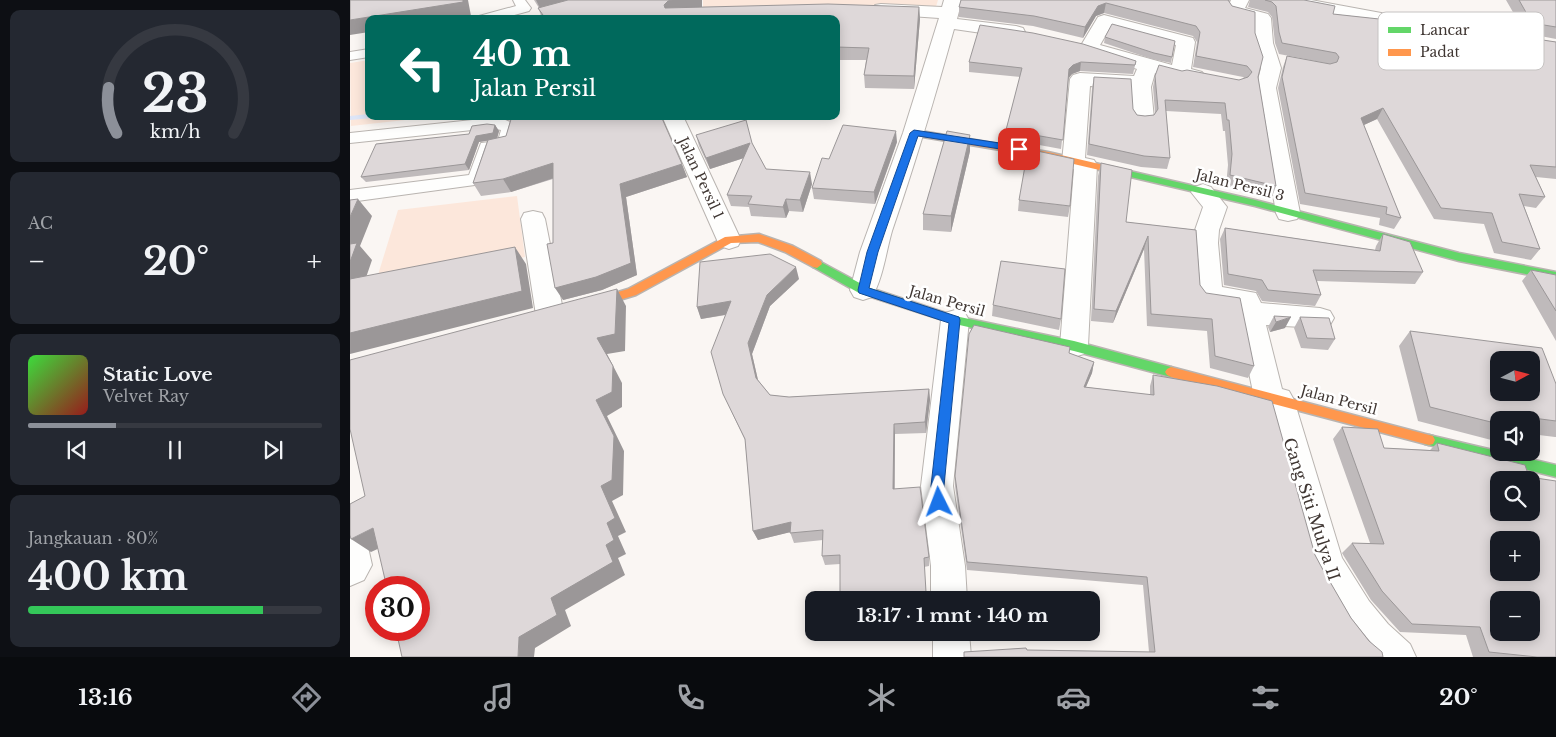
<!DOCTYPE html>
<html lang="id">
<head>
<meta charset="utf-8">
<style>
  :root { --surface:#171b24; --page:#242831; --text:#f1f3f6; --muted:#9ea1a6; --line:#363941; --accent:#8c9099 }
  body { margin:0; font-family:"Libre Baskerville",serif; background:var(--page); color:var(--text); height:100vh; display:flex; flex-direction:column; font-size:19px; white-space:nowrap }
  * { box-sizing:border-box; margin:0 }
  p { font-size:16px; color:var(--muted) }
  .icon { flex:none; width:28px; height:28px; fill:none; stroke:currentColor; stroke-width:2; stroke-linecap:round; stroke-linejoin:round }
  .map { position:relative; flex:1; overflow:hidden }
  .panel { display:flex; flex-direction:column; gap:10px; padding:10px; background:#0d0f14; width:350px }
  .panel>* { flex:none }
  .hud { position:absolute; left:15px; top:15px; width:475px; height:105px; border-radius:10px; box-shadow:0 2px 12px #0003; background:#00695c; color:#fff; overflow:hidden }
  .needle { width:32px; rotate:83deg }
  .tools { position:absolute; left:1140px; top:351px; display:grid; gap:10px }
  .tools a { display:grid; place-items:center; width:50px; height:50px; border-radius:10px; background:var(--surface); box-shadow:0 2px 12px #0003; font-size:25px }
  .speed { position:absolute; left:15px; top:576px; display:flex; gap:10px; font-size:25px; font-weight:700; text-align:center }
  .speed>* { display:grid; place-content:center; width:65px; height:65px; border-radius:50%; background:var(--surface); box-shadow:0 2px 12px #0003; line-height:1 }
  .speed .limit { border:8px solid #d22; background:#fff; color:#111 }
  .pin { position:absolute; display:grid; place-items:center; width:42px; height:42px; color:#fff; margin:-21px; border-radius:10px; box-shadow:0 2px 8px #0006 }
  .me { position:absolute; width:55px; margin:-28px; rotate:357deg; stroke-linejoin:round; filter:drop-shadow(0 0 4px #0008) }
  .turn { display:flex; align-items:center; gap:18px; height:105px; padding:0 25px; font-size:22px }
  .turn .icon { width:65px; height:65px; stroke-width:2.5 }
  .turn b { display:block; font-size:35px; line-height:42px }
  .big { font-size:38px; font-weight:800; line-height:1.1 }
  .panel .tile { flex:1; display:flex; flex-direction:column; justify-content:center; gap:8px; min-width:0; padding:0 18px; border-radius:10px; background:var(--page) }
  .panel .dial { align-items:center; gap:0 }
  .dial svg { height:130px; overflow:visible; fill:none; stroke:var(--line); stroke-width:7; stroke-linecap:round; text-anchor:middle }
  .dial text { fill:var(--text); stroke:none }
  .song { display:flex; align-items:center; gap:15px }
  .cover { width:60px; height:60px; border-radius:8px; background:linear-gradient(135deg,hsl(120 70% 55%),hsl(0 70% 35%)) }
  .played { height:5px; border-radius:2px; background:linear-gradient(90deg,var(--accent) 30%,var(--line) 30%) }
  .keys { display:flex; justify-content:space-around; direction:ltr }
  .heat { display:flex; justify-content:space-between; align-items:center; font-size:28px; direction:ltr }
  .charge { height:8px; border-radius:4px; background:linear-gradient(90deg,#34c759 80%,var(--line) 0) }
  .trip { position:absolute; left:455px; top:591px; width:295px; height:50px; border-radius:10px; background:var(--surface); box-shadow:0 2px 12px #0003; font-weight:800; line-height:50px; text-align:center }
  .dock { display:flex; height:80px; justify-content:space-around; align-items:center; background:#090b0e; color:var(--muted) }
  .dock .icon { width:35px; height:35px }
  .dock .active { color:var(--accent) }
  .dock b { font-size:22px; color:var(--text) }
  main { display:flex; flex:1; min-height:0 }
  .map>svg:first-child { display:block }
  .green { fill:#fce7db }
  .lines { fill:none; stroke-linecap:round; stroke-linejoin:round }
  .stream { fill:#dde5f7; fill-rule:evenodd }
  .lane-casing { stroke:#b9b4b0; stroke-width:2 }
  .street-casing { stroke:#b9b4b0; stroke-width:2 }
  .fast-casing { stroke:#b9b4b0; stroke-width:3 }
  .slow-casing { stroke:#b9b4b0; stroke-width:3 }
  .lane { fill:#fefefd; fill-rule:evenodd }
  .street { fill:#fefefd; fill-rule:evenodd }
  .fast { fill:#63d668; fill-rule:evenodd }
  .slow { fill:#ff974d; fill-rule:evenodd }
  .wall { fill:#bfbabb }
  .shaded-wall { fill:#9b9798 }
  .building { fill:#ded8d9; stroke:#9b9798; fill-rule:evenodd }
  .route { fill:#1a73e8; stroke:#114b97 }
  .labels { text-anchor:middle; stroke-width:5; stroke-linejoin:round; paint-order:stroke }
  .street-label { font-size:14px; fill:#403733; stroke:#fff }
  .near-street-label { font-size:16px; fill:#403733; stroke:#fff }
  .key { fill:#fff; stroke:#c6c3c2; stroke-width:1 }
  .key-label { font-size:14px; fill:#403733 }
</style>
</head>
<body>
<main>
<section class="panel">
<div class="tile dial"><svg viewBox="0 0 100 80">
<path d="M14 69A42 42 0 1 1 86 69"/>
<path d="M14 69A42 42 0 0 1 9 41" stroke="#8c9099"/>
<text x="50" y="56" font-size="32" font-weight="700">23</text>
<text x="50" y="72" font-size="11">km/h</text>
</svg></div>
<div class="tile"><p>AC</p>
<div class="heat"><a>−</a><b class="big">20°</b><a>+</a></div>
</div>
<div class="tile">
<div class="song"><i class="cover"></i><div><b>Static Love</b><p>Velvet Ray</p></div></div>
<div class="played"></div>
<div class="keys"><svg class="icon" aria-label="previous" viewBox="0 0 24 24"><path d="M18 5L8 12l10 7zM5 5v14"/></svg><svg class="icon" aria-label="pause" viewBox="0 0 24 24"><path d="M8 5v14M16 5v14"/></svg><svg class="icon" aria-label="next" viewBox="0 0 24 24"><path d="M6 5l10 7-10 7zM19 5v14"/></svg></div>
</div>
<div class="tile"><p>Jangkauan · 80%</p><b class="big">400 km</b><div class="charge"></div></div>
</section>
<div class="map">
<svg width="1206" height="657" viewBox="0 0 1206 657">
  <rect width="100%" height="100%" fill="#faf6f3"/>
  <path class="green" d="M353 0H588L585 10 353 11Z
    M19 60V116H91L1 126 0 63Z
    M167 196 175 257 23 291 48 210Z"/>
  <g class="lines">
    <path class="stream" d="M19 114V116H24L23 118 0 120V116Z"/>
    <g class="lane-casing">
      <path id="lane" d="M163 0H175L181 8 179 11 150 19H128L129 16 166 6Z
        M19 49V57L0 60V52Z
        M141 118C150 118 161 120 167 128L161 149 144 151 132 184 0 202V190L119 175 131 143 148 141 151 130 141 128 0 143V133Z
        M0 509 9 512 12 520 22 565 14 580 0 586Z"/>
    </g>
    <g class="street-casing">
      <path id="street" d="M594 0H612L607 19 666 26 673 28 675 32 673 36 666 38 604 29C585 97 565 164 542 231 536 252 533 278 522 297L513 300 504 297 500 290 510 252 553 133 589 18 531 14 525 13 522 9 525 5 531 4 592 7Z
        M881 0H899L895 8 918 14 921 18 923 43 931 68 926 88 950 213 947 219 938 221 929 219 926 213 906 88 911 68 903 43V21L879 15 876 11Z
        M924 0H961L1069 20 1076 22 1078 26 1076 30 1069 32 933 5 927 4Z
        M754 15 843 38 845 42 841 69 852 72 855 76 852 80 845 82 830 80 805 73 801 87 804 119 801 124 793 125 785 124 782 119 781 88 740 86 735 158 744 160 747 165 738 346 734 354 724 357 714 354 710 346 724 169 715 167 712 162 720 79 723 75 730 73 784 76 787 69 744 55 742 52 733 51 730 47 748 17ZM760 28 826 45 822 65 750 45Z
        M312 116H333L391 240 388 246 379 249 370 246 367 240Z
        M853 184 861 187 877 207 869 230 868 243 872 287 906 293 911 303 970 308 980 311 984 318 980 325 970 328 916 325 932 389 939 391 944 400 992 558 1019 601 1038 624 1060 644 1066 657H1020C993 630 974 598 959 563L917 408 909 406 904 397 886 309 851 303 847 296 844 243 845 230 853 207 841 192 845 187Z
        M183 211 192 213 195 219 214 315 210 322 200 325 190 322 186 315 171 219 174 213Z
        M605 310 615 313 619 320 603 486 615 566 617 600H581V566L571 486 591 320 595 313Z
        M583 632H619L621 657H583Z"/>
    </g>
    <g class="fast-casing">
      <path id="fast" d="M775 170 905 200 1109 253 1206 272V280L1109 261 905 206 772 175V171Z
        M467 260 517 287 605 316 724 341 821 367 825 369 827 372 825 375 821 377 724 351 605 324 509 293 463 267 462 264Z
        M1079 435 1206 465V477L1079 445 1075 444 1073 440 1075 436Z"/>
    </g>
    <g class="slow-casing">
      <path id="slow" d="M564 130 698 152 775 170 780 173 775 176 698 158 561 135 560 133Z
        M409 234 443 246 471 261 472 264 467 268 463 267 435 252 408 242 381 243 286 295 236 310 231 306 232 303 278 289 375 237Z
        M821 367 1079 435 1083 436 1085 440 1083 444 1079 445 821 377 817 375 815 372 817 369Z"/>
    </g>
    <use href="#lane" class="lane"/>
    <use href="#street" class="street"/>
    <use href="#fast" class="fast"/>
    <use href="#slow" class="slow"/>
  </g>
  <path class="wall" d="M184 0H352V7H569L570 19 564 89 515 88 514 75 516 60H486V19L191 15 188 8H189Z
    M611 0H880L879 2 882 6 905 33 908 77 926 186 922 197 876 186 878 165 875 131H873L871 114 816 111 820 158 817 169 791 167 737 155 742 88 744 77 783 109 787 115 795 116 804 115 805 113 803 87 805 76 832 71 889 80 894 78 893 77 843 67 847 42 843 36 754 13 746 16 733 38 683 26 609 17V7Z
    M900 0H954L983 14 1065 23 1066 21 1206 42V179L1186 177 1195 197 1186 208 1174 206 1190 249 1181 260 1144 253 1134 224 1084 219 1027 119 1014 125 1051 218 1044 229 1029 225 1030 218 950 204 928 88 933 67 937 56 981 64 929 54 925 43 922 17 918 12 898 7Z
    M1156 0H1206V39L1175 33Z
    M755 37 825 41 821 63 802 59 754 43Z
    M786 61 783 74 730 71 722 74 719 78 711 149 656 139V130L670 77 619 72V62Z
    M145 116H311L337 177 276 197 287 275 252 290 213 300 203 243V179L161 192 131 196 123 183 137 141 129 142 119 170 16 182 11 177 119 134 145 125 149 131 147 138 156 136 160 121 156 118Z
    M346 135 402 143 416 169 462 184 453 212 439 211 436 218 401 216 399 207 381 206 377 195 394 158 360 169 349 146Z
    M620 135V151L601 232 573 230V214Z
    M547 142 525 204 464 199 462 188 479 159Z
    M751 163 776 222 846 230 850 285 904 366 898 378 860 368 857 331 797 326 794 249 763 323 741 321 748 176Z
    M669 200 720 206 718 217 668 211Z
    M875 228 1025 250 1026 246 1033 234 1073 272 1065 284 967 281 971 295 965 306 912 301 906 291 874 285 870 239Z
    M1181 270 1206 275V341L1172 281Z
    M449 279 420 306 402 354 408 380 420 395 439 397 579 389 580 400 576 433 545 434V489L579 557V566L574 567 576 600H490V564L475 565 472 556 473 540 444 543 440 532 408 540 403 531 395 440 373 394 376 315 351 319 347 307Z
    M643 305 711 319 709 330 642 316Z
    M924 316 935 328 920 332 918 327Z
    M950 317 985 339 978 350 951 348 944 328Z
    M1060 331 1206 384V437H1205L1181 434V420H1149V442L1068 421 1049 346Z
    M719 353 744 362 742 373 736 387 800 395V386L803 375 965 555 972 568 1001 618 1033 657H614V652L677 650 799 652 793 585 617 570 605 486V476Z
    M992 427 1034 448 1080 450 1087 443 1206 657H1123L1116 635 1050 632 1021 600 992 553 1002 543H1020L983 439Z"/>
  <path class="shaded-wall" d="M113 0H118L121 16 104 19H19V32L0 35V20Z
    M186 0H224L191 10Z
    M322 0H352V7L318 18 314 5 318 1Z
    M756 3 754 13 746 16 733 38 735 27 748 6Z
    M569 7 570 19 564 89V76Z
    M731 62 730 71 722 74 718 79 719 69 723 65Z
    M1033 108 1027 119 1005 129 1011 118Z
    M145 125 149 131 147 139 129 142 119 170 115 164 126 136Z
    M546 131 547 142 525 204 524 192Z
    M620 135V151L601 232V216Z
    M400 143 403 155 360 169 356 158Z
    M203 163 210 176 161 192 153 179Z
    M332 164 337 177 276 197 287 275 252 290 213 300 205 288 270 184Z
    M460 172 462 184 453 212 450 200Z
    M8 199 22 216 10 246 22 260 9 298 0 288V217Z
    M436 199 439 211 436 218 433 207Z
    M798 236 794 249 763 323 766 311Z
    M165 247 176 264 183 308 0 354V333Z
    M446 267 449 279 420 306 402 354 410 389 406 378 398 343 417 295Z
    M267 289 276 306 275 351 257 354 272 383V407L257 416 274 451 273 495 262 501 276 532 268 536 276 554 268 558 275 575 215 610 221 626 185 648 184 657H168L169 637 201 598 256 545 257 523 251 486 246 400 247 338Z
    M381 301 385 313 351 319 347 307Z
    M941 317 935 328 920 332 926 322Z
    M744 362 742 373 731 398 734 387Z
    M579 389 580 400 576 433 575 422Z
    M544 424 545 434 544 499 543 489Z
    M441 522 445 531 408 540 403 531Z
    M23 528 43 542 21 552 1 539Z"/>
  <path class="building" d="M0 0H113V2L0 20Z
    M218 0H322L318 1 314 5 315 8 478 4 569 7 564 76 514 75 519 48 486 47V19H165L193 15 188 8Z
    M611 0H878L882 6 905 12V33L913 57 908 77 926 186 880 175 882 154 879 120H877L875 103 815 100 820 158 794 156 739 144 744 77 781 79 783 109 787 115 795 116 804 115 808 109 805 76 809 65 832 71 837 70 889 80 898 77 902 72 897 66 846 56 850 32 846 26 756 3 748 6 735 27 684 16 609 7Z
    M915 0H954L985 6 983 14 1066 23V21L1206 42V167L1180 165 1195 197 1169 194 1190 249 1152 242 1142 213 1091 208 1033 108 1011 118 1051 218 1036 214 1037 207 955 193 932 77 937 56 980 64 987 62 989 57 986 53 932 43 929 32 926 6 922 2Z
    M1169 0H1206V27L1182 23Z
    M762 24 825 41 822 57 804 53 755 37Z
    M630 25 683 33 733 44 786 61 785 65 731 62 723 65 719 69 713 140 656 130 672 68 619 62Z
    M162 116H311L332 164 270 184 281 263 246 277 205 288 197 244 203 243V163L153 179 123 183 138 140 156 136Z
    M396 120 402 143 416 169 460 172 450 200 436 199 433 207 398 204 402 196 377 195 400 143 356 158 346 135Z
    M137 124 145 125 143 133 126 136 115 164 11 177 26 144 119 134 122 126Z
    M493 125 546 131 524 192 462 188 472 158 479 159Z
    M597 131 620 135 601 216 573 214Z
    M678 149 724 159 720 206 669 200Z
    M751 163 782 170 776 222 846 230 850 285 856 293 890 298 904 366 865 356 862 319 801 314 798 236 766 311 744 309Z
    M8 199 0 217V200Z
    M875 228 1030 251 1033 234 1060 242 1073 272 963 270 971 295 918 290 912 280 878 274Z
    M7 243 0 262V244Z
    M165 247 172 291 0 333V279Z
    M420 254 446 267 417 295 398 343 406 378 420 395 439 397 579 389 575 422 544 424 543 489 570 487 579 557 574 558 576 592 490 599V555L472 556 473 530 440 533 441 522 403 531 395 439 373 394 361 352 381 301 347 307 350 262Z
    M651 261 715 269 711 319 643 305Z
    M1181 270 1206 275V311Z
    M267 289 265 334 247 338 263 366 262 392 246 400 264 436 262 480 251 486 265 518 257 523 264 540 256 545 263 562 201 598 207 615 169 637 168 657H52L46 630H69V588H37L23 528 1 539 0 535V504L15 496 0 429V360Z
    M924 316 941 317 926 322Z
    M950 317 979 318 985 339 957 338Z
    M624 325 720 347 719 353 744 362 734 387 804 395 803 375 867 386 922 401 965 555 972 568 1001 618 1019 641 1032 652 1033 657H614V652L676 648 677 650 805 652 797 577 617 562 605 476 619 334Z
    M1060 331 1192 348 1206 384V421L1160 415 1162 420H1149V424L1080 407ZM1149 360H1181V392H1149Z
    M992 427 1028 429 1034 448 1089 451 1087 443 1175 465 1179 477 1206 481V657H1187L1139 652 1130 627 1062 624 1032 591 1002 543 1034 544ZM1149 480H1181V512H1149ZM1149 540H1181V572H1149ZM1149 600H1181V632H1149Z"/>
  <path class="route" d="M564 130 669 146 673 149 669 152 568 136 528 252 519 288 609 317 610 320 594 486 596 502 594 506 589 508 585 506 581 486 599 323 509 293 508 290 517 252 560 133Z"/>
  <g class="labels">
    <g class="street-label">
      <text transform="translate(351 178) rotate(65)" y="5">Jalan Persil 1</text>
      <text transform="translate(890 185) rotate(14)" y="5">Jalan Persil 3</text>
      <text transform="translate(597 301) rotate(16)" y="5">Jalan Persil</text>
      <text transform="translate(989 400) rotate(15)" y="5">Jalan Persil</text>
    </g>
    <g class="near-street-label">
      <text transform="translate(962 509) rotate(72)" y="6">Gang Siti Mulya II</text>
    </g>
  </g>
  <rect x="1028" y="12" width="166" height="58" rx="8" class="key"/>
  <rect x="1038" y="27" width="23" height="6" fill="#63d668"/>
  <rect x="1038" y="49" width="23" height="7" fill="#ff974d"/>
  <g class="key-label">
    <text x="1070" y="35">Lancar</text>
    <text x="1070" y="57">Padat</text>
  </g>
</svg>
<div class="tools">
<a><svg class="needle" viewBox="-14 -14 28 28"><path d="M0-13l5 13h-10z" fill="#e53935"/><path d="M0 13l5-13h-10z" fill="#9ea1a6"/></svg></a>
<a><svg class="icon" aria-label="sound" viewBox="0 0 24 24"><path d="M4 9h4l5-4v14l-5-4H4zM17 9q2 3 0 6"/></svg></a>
<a><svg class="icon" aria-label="search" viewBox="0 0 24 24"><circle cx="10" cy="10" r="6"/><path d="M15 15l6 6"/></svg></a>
<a>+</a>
<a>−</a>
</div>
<div class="speed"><div class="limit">30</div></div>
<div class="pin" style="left:669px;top:149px;background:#d93025"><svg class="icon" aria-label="arrive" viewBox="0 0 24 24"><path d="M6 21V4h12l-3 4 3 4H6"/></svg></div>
<svg class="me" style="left:589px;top:502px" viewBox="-20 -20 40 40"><path d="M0-17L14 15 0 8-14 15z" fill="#1a73e8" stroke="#fff" stroke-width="4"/></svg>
<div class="trip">13:17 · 1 mnt · 140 m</div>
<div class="hud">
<div class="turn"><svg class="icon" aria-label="left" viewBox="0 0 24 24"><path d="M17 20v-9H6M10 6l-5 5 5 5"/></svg><div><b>40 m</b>Jalan Persil</div></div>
</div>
</div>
</main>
<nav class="dock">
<b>13:16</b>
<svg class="icon active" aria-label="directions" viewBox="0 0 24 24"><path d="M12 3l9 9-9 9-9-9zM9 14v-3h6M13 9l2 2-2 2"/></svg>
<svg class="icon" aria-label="music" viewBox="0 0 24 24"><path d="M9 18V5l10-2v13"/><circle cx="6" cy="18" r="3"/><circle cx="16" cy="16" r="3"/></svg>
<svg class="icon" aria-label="phone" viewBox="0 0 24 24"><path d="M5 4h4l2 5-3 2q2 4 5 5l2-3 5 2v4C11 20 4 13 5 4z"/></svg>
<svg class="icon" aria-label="climate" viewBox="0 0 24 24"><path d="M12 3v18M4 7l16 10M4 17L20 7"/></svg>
<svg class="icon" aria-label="car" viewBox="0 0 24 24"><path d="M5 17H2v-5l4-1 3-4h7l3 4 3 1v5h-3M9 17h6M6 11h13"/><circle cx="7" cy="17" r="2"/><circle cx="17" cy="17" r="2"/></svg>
<svg class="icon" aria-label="filters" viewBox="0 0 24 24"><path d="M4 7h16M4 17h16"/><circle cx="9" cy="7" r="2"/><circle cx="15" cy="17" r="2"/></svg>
<b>20°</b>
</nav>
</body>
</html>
